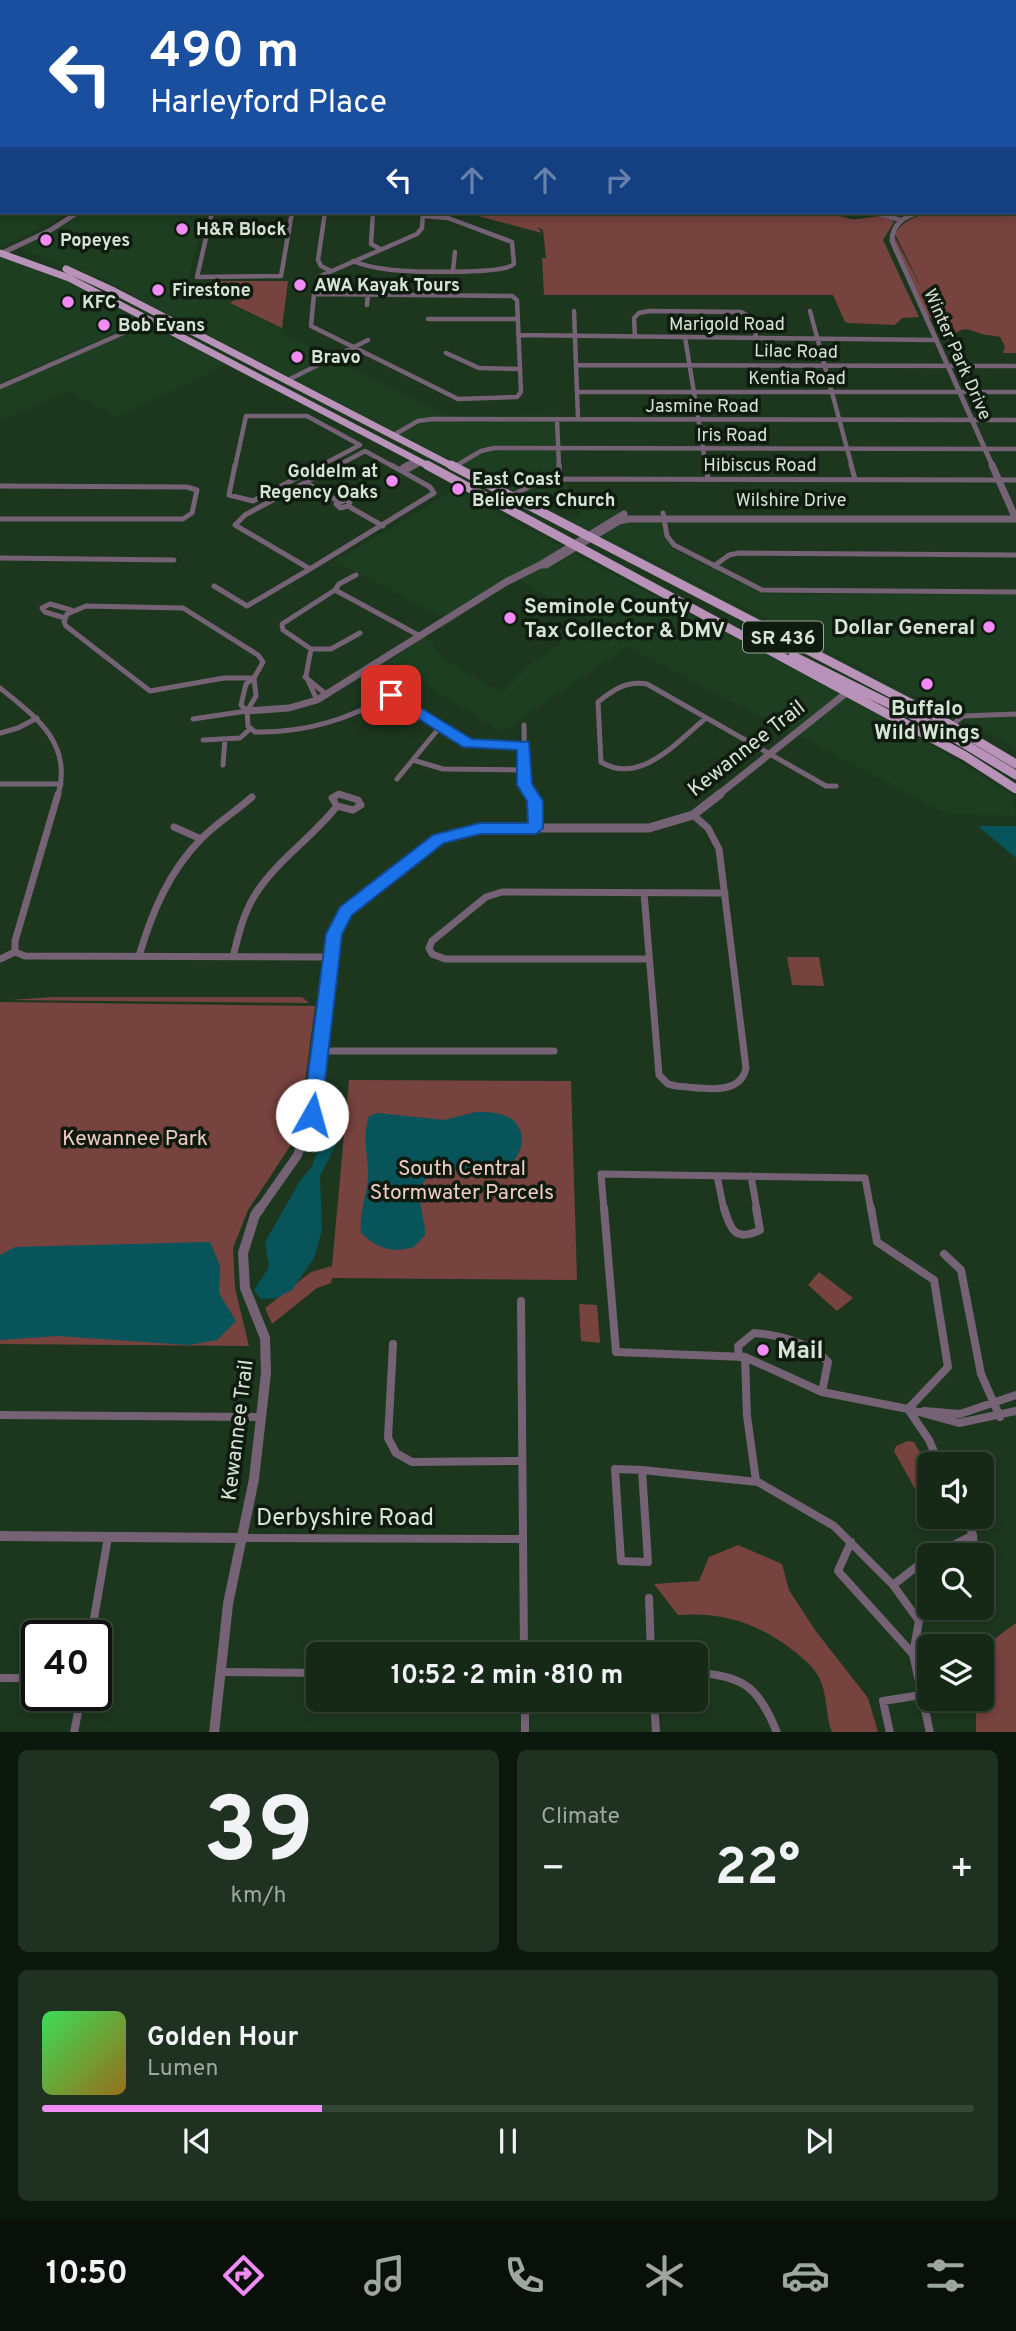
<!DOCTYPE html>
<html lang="en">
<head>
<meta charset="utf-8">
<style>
  :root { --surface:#162917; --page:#1f3120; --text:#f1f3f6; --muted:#9ea6a1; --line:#354536; --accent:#f18bf5 }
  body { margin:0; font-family:Overpass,sans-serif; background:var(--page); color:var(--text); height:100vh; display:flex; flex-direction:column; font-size:26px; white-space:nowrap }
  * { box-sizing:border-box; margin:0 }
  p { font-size:23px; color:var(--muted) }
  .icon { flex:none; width:38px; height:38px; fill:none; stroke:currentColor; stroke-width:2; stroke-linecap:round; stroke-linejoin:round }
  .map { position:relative; height:1732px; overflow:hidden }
  .side { display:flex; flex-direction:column; gap:18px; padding:18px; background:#0c170d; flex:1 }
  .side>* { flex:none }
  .hud { position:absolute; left:0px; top:0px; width:1017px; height:214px; box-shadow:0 4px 10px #0003,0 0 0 2px var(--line); background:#1a4fa0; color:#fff; overflow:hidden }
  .controls { position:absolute; left:917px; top:1452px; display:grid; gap:14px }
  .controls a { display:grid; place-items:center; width:77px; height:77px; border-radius:10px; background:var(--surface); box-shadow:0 4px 10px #0003,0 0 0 2px var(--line); font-size:35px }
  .speed { position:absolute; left:21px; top:1620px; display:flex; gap:14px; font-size:35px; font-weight:700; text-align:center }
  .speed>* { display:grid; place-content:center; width:91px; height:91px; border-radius:50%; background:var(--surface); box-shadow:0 4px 10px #0003,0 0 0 2px var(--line); line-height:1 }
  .speed .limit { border:4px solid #111; border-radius:10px; background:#fff; color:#111 }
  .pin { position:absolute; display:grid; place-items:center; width:60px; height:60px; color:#fff; margin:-30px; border-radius:14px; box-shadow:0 4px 10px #0006 }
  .me { position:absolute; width:77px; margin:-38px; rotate:7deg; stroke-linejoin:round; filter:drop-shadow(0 0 5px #0008) }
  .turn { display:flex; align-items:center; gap:24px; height:147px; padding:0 35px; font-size:32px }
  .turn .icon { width:91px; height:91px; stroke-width:2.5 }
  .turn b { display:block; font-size:49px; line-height:60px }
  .lanes { display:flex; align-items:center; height:66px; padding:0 35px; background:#0003; justify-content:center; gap:35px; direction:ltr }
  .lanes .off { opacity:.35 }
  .big { font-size:52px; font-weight:700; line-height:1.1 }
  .side .tile { flex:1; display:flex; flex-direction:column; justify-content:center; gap:10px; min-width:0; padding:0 24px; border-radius:10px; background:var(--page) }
  .side .dial { align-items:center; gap:0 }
  .dial b { font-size:91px; line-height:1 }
  .song { display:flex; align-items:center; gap:21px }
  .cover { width:84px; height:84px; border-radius:10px; background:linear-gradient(135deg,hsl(130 70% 55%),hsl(40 70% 35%)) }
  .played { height:7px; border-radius:4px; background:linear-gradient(90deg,var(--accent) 30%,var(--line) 30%) }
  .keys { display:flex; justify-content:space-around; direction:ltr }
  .heat { display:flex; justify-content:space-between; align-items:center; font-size:38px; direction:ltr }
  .side .tiles { flex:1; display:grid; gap:18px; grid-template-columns:1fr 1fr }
  .tile:last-child { grid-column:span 2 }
  .trip { position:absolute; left:306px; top:1642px; width:402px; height:70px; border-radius:10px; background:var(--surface); box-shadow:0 4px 10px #0003,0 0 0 2px var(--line); font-weight:700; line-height:70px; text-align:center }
  .tabs { display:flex; height:112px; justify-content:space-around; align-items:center; background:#091009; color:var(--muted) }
  .tabs .icon { width:49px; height:49px }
  .tabs .current { color:var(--accent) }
  .tabs b { font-size:32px; color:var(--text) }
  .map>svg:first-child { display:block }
  .built { fill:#1d3e20 }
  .green { fill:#77433f }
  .water { fill:#07545b }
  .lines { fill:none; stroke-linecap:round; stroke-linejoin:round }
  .minor-far4 { stroke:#756275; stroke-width:3.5 }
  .minor-far3 { stroke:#756275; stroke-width:4.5 }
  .minor-far2 { stroke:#756275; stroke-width:5 }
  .minor-far1 { stroke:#756275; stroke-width:7 }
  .minor { stroke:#756275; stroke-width:8 }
  .tertiary-far4 { stroke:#756275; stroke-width:4.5 }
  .tertiary-far3 { stroke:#756275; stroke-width:5 }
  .tertiary-far2 { stroke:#756275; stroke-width:7 }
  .tertiary-far1 { stroke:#756275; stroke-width:9 }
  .tertiary { stroke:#756275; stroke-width:10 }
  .primary-far2 { stroke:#b892b9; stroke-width:5 }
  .primary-far1 { stroke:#b892b9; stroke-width:7 }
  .primary { stroke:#b892b9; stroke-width:9 }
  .route { fill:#1a73e8; stroke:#114b97; stroke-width:2 }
  .poi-dot { fill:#f18bf5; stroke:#101b10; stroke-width:2.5 }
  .labels { text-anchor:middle; stroke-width:7; stroke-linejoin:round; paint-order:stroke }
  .far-poi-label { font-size:18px; font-weight:bold; fill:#d5e4d5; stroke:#101b10; text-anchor:start }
  .far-street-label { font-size:18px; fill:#d5e4d5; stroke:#101b10 }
  .shield { fill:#101b10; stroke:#9aa89a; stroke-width:2 }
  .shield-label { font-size:19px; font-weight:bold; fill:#d5e4d5 }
  .poi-label { font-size:21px; font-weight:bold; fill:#d5e4d5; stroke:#101b10; text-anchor:start }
  .street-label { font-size:21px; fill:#d5e4d5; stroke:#101b10 }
  .park-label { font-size:21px; fill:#f3cbc6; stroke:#101b10 }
  .near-poi-label { font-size:24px; font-weight:bold; fill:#d5e4d5; stroke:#101b10; text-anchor:start }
  .near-street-label { font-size:24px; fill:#d5e4d5; stroke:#101b10 }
</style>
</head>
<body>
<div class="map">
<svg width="1016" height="1733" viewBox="0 0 1016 1733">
  <rect width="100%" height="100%" fill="#1d371f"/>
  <path class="built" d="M0 128 2 212H70L4 246 0 244Z
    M88 212H206L186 286 147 303 103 279 22 250 21 248Z
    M0 257 49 273 82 288 140 322 0 383Z
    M189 281H213L247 294 231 304 282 328V333L330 357 290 377 146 303 187 286Z
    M146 324 226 365 118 417 68 391 0 421V388Z
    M333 359 446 416 558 415V418H433L395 432 294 379Z
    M425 421H555L556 447H486L456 463 399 434Z
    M494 449 556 450 557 478 537 479 512 493 459 465 483 452Z
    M566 481 567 490 539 507 516 495 539 482Z
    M455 490 562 547 538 564 444 617 335 561Z
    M596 503 623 513 586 532 568 522Z
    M634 520 661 522 664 539 673 549 761 594 1016 595V748L602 534 619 524Z
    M601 535 955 719 953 720 597 537Z
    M573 553 841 694 792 733 628 647 501 732 392 663 386 664 425 636 447 661 501 693 529 665 591 621 520 580 486 599 442 629 438 628 507 583 541 567H548Z
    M846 697 898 725 1014 796 1016 816 947 814 798 735Z"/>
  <path class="green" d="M1016 173V353H1003L1005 346 1000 337C994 335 987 336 982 334 972 331 964 325 955 334L939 330 937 324 928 316 894 241 893 234 925 295 895 234C913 201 982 212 1015 212Z
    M463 212H824C833 214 842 217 851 219 866 221 882 210 894 222L883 240 919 317 902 318 895 325 849 323 845 322 833 295H544L542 258H546L543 230 537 227 542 233Z
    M213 281H288L282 328 230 303 246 293Z
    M787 957H819L824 986 792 985Z
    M53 997H302L309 1003 10 1000Z
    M0 1002 315 1006 298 1134 248 1210 233 1248 235 1288 249 1346 0 1344Z
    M349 1080 571 1081 577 1280 332 1278 331 1283 317 1288 272 1324 265 1308 311 1272 332 1266Z
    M819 1272 853 1298 837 1311 808 1285Z
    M579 1304 597 1305 600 1343 581 1341Z
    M908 1441 914 1442 929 1469V1488L921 1491 915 1489 894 1451 896 1446Z
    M738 1545 782 1564 789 1590 815 1630 868 1698 878 1732H832C825 1715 828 1691 817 1674 811 1664 799 1655 790 1648 755 1622 721 1612 678 1615L654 1584 699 1581 709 1557Z
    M1016 1623V1732H976V1699H982V1648Z"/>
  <path class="water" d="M978 826H1016V858Z
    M338 1098 337 1142 320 1176 322 1230 314 1258 292 1290 277 1298 261 1299 254 1290 269 1267 265 1242 300 1181 312 1166Z
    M476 1112C489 1112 506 1112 516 1123 531 1142 515 1168 494 1173 473 1179 444 1159 427 1178 412 1195 426 1217 425 1235L414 1247C392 1253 378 1249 361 1233 359 1209 367 1198 368 1177 369 1152 361 1143 369 1116L378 1113 444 1120Z
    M210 1242 220 1266 219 1293 236 1321 217 1340 189 1345 57 1336 0 1340V1255L15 1247Z"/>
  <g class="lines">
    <path class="minor-far4" d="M944 0 952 2
      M1011 0 1016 1
      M165 2 168 0
      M175 2H183
      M508 2H517"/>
    <path class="minor-far3" d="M212 212 197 277 281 276 292 212
      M325 212 318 260 321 266 331 271
      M373 212 371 244 380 249
      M872 212 901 220
      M353 261C363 265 374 268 385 269 404 272 503 275 514 264L512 242 448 218 423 216
      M453 270 455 252
      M314 294 512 296 517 300 521 392 517 397 458 399 311 326Z
      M314 294 318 277 417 234 422 228 423 212
      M367 305 368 294
      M574 311 578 419
      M810 311 852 467
      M428 319H518
      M518 335 936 340
      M635 337 634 318 639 313 649 311 741 312 752 318 756 337
      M685 337 706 467
      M446 353 479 368 520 369
      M576 365 1016 366
      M286 381 368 340
      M0 387 162 316
      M578 392H1016
      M557 419 559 467
      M392 436 418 421 433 419 1016 420
      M235 467 246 416H307L360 445 318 467
      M335 467 365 451 394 467
      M403 467 417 459
      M413 467 422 462
      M454 467 481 451 494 448 1016 449"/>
    <path class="minor-far2" d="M235 465 229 495 253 501 321 465
      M559 465 560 479
      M706 465 708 479
      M851 465 855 479
      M454 467 457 465
      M400 469 406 465
      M404 472 416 465
      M306 483 338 501
      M0 486 187 487 197 490 192 513 183 519H0
      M511 496 544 479 1016 480
      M346 500 350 502 348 506 340 508 336 504Z
      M348 506 383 526
      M663 513 667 536 674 545 762 590 1016 592
      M0 558 174 560
      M714 566 729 555 739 553 1016 555
      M310 569 235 525 245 515 338 465
      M310 569 434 493 430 487 391 465
      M214 586 247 606 310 569
      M335 590 339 584 356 575
      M86 606 183 608 258 655 263 662 254 678H224L150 691 66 626 64 622 67 614Z
      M65 618 45 612 42 608 50 604 71 610
      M311 649H331L360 633
      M305 677 327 695
      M254 678 256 696 247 711 241 705 246 684Z
      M372 683 469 744 524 745
      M0 688C36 717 73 743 58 795
      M317 700 306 676 311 649 283 630 282 624 335 590 420 636
      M247 711 248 726 255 732C305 733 348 720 391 695
      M706 718C678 741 640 786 601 762L598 702C613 690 627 680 647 684L826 786H836
      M193 719 247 711
      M524 725 525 785 531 795
      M952 725 963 716 1016 714
      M0 733 18 728 37 718
      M203 740 240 738 250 729
      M413 760 443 769 524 770
      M223 765 225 739
      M397 779 440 727
      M0 784H61
      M337 795H343"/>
    <path class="minor-far1" d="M339 794 358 800 361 805 353 810 337 806 332 798Z
      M530 794 535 801 536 828
      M174 827 201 839
      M644 893 659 1075 668 1084 676 1086C699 1087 740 1098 746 1068L719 849 708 828 693 815
      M15 952V941L58 794
      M15 952 25 956 331 957
      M139 956C152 912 169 871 202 838 217 823 236 811 252 797
      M233 957C238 936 243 914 255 895 276 861 312 838 337 806
      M0 959 15 952
      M648 959H445L432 954 429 948 432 941 486 897 502 892 725 893
      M320 1051H554
      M717 1176 724 1210
      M751 1176 757 1210
      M604 1210 601 1174 865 1178 871 1210"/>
    <path class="minor" d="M604 1208 616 1352 745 1357 822 1392 908 1409
      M724 1208C730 1230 736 1242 760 1230L756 1208
      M871 1208 877 1242 934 1280 948 1367 908 1409
      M944 1254 961 1270 981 1374 1000 1417
      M521 1301 524 1654
      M393 1344 388 1438 396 1453 412 1462 521 1461
      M739 1357 738 1346 754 1333C780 1335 810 1343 828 1362L822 1392
      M745 1357 747 1416 756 1481
      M908 1409 959 1423 1016 1411
      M908 1409 929 1440 940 1465
      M924 1411 960 1414 1016 1395
      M0 1415 261 1417
      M615 1469 642 1470 648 1562 621 1561Z
      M642 1470 758 1482 834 1526 893 1585 919 1621 913 1654 930 1733
      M973 1535 974 1556
      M241 1538 523 1539
      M851 1542 838 1571 913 1654
      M932 1556 973 1535 965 1517
      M921 1562 929 1573
      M893 1585 929 1557
      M649 1598 651 1654
      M91 1636 108 1537
      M220 1672 318 1673
      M696 1673C744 1675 760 1689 777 1733
      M0 1678H37
      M525 1699V1733
      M654 1699 656 1733
      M74 1733 81 1696
      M890 1733 883 1701 921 1695"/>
    <path class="tertiary-far4" d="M243 0 259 2
      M308 2H399"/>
    <path class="tertiary-far3" d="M919 212C904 217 892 224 892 241L993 467
      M0 254 49 231 77 213"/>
    <path class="tertiary-far2" d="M992 465 1016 519
      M540 565 624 514
      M247 711 289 708 317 700 506 582 540 565H546L619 521 629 519H1016
      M718 795 850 690"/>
    <path class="tertiary-far1" d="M259 1210 297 1156 310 1125 331 957 338 923 353 904 427 847 451 834 480 828H649L693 815 720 794"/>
    <path class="tertiary" d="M0 1536 241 1538
      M214 1733 228 1604 254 1479 266 1373 265 1338 245 1288 243 1253 255 1215 260 1208"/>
    <path class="primary-far2" d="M97 2 100 0"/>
    <path class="primary-far1" d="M0 253 69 278 430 467
      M66 269 114 291 454 467"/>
    <path class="primary" d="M427 465 965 756 1016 789
      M451 465 939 718 1016 764
      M793 656 938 728 1016 775"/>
  </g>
  <path class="route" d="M391 690 472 739 529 742 532 784 543 801V828L536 834H480L444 843 352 915 342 934 321 1115 318 1120 312 1123 305 1120 303 1115 326 934 340 907 433 835 480 823H528L527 801 517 785V750L463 747 386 698 383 695Z"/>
  <g class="poi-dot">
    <circle cx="182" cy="229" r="7"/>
    <circle cx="46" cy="240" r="7"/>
    <circle cx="300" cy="285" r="7"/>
    <circle cx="158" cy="290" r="7"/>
    <circle cx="68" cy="302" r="7"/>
    <circle cx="104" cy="325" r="7"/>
    <circle cx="297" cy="357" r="7"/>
    <circle cx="392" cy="481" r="7"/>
    <circle cx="458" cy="489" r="7"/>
    <circle cx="510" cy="618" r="7"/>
    <circle cx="989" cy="627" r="7"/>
    <circle cx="927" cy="684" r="7"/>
    <circle cx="763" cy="1350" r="7"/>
  </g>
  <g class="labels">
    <g class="far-poi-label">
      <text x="196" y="235">H&amp;R Block</text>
      <text x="60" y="246">Popeyes</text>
      <text x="314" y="291">AWA Kayak Tours</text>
      <text x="172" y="296">Firestone</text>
      <text x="82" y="308">KFC</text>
      <text x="118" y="331">Bob Evans</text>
      <text x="311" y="363">Bravo</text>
      <text x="378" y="477" text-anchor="end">Goldelm at<tspan x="378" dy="21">Regency Oaks</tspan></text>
      <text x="472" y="485">East Coast<tspan x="472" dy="21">Believers Church</tspan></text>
    </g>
    <g class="far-street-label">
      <text x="727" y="330">Marigold Road</text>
      <text transform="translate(796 351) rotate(1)" y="6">Lilac Road</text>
      <text transform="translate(958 354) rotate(66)" y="6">Winter Park Drive</text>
      <text x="797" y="384">Kentia Road</text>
      <text x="702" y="412">Jasmine Road</text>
      <text x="732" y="441">Iris Road</text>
      <text x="760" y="471">Hibiscus Road</text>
      <text x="791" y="506">Wilshire Drive</text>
    </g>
    <rect class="shield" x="743" y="621.5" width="80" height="31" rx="5"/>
    <g class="shield-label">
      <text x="783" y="644">SR 436</text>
    </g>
    <g class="poi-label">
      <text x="524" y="613">Seminole County<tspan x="524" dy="24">Tax Collector &amp; DMV</tspan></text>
      <text x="975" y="634" text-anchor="end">Dollar General</text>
      <text x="927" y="715" text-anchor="middle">Buffalo<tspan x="927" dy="24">Wild Wings</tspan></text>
    </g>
    <g class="street-label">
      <text transform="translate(746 748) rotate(-38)" y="7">Kewannee Trail</text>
      <text transform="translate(237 1430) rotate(-83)" y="7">Kewannee Trail</text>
    </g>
    <g class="park-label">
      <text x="135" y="1145">Kewannee Park</text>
      <text x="462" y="1175">South Central<tspan x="462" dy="24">Stormwater Parcels</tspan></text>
    </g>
    <g class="near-poi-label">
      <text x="777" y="1358">Mail</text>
    </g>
    <g class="near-street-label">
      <text x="345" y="1525">Derbyshire Road</text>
    </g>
  </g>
</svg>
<div class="controls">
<a><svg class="icon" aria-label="sound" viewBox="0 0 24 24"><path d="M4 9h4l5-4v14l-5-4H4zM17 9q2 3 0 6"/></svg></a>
<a><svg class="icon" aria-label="search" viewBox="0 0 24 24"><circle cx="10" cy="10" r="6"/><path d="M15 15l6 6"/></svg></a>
<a><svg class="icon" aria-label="layers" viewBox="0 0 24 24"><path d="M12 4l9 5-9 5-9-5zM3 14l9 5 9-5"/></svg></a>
</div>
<div class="speed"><div class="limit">40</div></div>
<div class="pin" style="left:391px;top:695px;background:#d93025"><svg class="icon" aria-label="arrive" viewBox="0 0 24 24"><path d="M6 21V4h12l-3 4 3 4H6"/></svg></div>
<svg class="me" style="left:312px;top:1115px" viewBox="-20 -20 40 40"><circle r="19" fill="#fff"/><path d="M0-13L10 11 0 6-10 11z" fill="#1a73e8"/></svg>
<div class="trip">10:52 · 2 min · 810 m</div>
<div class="hud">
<div class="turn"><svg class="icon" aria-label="left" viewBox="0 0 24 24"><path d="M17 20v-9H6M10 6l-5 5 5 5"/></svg><div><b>490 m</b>Harleyford Place</div></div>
<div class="lanes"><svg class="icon" aria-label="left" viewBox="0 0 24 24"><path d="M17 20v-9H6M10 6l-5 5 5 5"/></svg><svg class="icon off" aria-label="ahead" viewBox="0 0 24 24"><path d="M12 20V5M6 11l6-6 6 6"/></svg><svg class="icon off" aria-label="ahead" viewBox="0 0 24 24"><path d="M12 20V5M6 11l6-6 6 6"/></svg><svg class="icon off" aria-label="right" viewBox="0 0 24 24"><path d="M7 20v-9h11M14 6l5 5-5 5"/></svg></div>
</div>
</div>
<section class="side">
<div class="tiles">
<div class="tile dial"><b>39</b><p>km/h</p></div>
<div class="tile"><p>Climate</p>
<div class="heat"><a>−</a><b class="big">22°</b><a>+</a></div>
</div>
<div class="tile">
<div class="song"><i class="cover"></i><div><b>Golden Hour</b><p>Lumen</p></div></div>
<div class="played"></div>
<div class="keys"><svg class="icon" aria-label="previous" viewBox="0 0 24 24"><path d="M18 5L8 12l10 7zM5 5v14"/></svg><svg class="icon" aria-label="pause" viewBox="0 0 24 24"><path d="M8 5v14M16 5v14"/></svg><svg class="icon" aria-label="next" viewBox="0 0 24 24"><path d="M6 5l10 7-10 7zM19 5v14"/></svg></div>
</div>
</div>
</section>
<nav class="tabs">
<b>10:50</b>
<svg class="icon current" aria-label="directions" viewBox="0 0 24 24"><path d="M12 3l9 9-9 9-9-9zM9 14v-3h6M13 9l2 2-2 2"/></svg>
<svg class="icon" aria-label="music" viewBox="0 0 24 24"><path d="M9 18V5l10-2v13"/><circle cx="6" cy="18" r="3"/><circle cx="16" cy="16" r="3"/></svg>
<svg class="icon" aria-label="phone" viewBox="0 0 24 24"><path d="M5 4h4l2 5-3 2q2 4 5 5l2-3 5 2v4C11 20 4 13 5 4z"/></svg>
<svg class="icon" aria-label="climate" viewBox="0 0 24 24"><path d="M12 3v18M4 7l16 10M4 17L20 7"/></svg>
<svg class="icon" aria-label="car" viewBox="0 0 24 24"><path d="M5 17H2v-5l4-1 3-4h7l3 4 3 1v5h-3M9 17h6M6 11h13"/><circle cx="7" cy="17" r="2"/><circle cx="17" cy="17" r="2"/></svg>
<svg class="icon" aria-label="filters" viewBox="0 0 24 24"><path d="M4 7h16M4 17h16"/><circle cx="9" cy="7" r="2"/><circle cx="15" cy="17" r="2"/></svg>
</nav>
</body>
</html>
